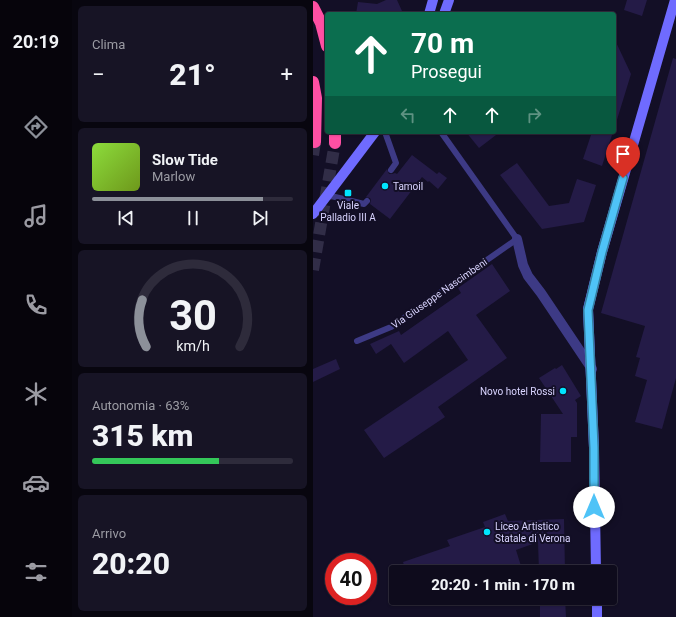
<!DOCTYPE html>
<html lang="it">
<head>
<meta charset="utf-8">
<style>
  :root { --surface:#0e0b1c; --page:#171425; --text:#f1f3f6; --muted:#9b9ba3; --line:#2e2b3b; --accent:#8c9099 }
  body { margin:0; font-family:Roboto,sans-serif; background:var(--page); color:var(--text); height:100vh; display:flex; flex-direction:column; font-size:15px; white-space:nowrap }
  * { box-sizing:border-box; margin:0 }
  p { font-size:13px; color:var(--muted) }
  .icon { flex:none; width:22px; height:22px; fill:none; stroke:currentColor; stroke-width:2; stroke-linecap:round; stroke-linejoin:round }
  .map { position:relative; flex:1; overflow:hidden }
  .drawer { display:flex; flex-direction:column; gap:6px; padding:6px; background:#08060f; width:241px }
  .drawer>* { flex:none }
  .guide { position:absolute; left:12px; top:12px; width:291px; height:122px; border-radius:4px; box-shadow:0 1px 3px #0004,0 0 0 1px var(--line); background:#0b6e4f; color:#fff; overflow:hidden }
  .speed { position:absolute; left:12px; top:553px; display:flex; gap:8px; font-size:20px; font-weight:700; text-align:center }
  .speed>* { display:grid; place-content:center; width:52px; height:52px; border-radius:50%; background:var(--surface); box-shadow:0 1px 3px #0004,0 0 0 1px var(--line); line-height:1 }
  .speed .limit { border:6px solid #d22; background:#fff; color:#111 }
  .pin { position:absolute; display:grid; place-items:center; width:34px; height:34px; color:#fff; margin:-41px -17px; border-radius:50% 50% 50% 0; rotate:-45deg; box-shadow:0 0 4px #0007 }
  .pin .icon { rotate:45deg }
  .me { position:absolute; width:44px; margin:-22px; rotate:0deg; stroke-linejoin:round; filter:drop-shadow(0 0 3px #0008) }
  .turn { display:flex; align-items:center; gap:14px; height:84px; padding:0 20px; font-size:18px }
  .turn .icon { width:52px; height:52px; stroke-width:2.5 }
  .turn b { display:block; font-size:28px; line-height:34px }
  .lanes { display:flex; align-items:center; height:38px; padding:0 20px; background:#0003; justify-content:center; gap:20px; direction:ltr }
  .lanes .off { opacity:.35 }
  .big { font-size:30px; font-weight:800; line-height:1.1 }
  .drawer .card { flex:1; display:flex; flex-direction:column; justify-content:center; gap:6px; min-width:0; padding:0 14px; border-radius:6px; background:var(--page) }
  .drawer .dial { align-items:center; gap:0 }
  .dial svg { height:104px; overflow:visible; fill:none; stroke:var(--line); stroke-width:7; stroke-linecap:round; text-anchor:middle }
  .dial text { fill:var(--text); stroke:none }
  .song { display:flex; align-items:center; gap:12px }
  .cover { width:48px; height:48px; border-radius:6px; background:linear-gradient(135deg,hsl(90 70% 55%),hsl(80 70% 35%)) }
  .played { height:4px; border-radius:2px; background:linear-gradient(90deg,var(--accent) 85%,var(--line) 85%) }
  .keys { display:flex; justify-content:space-around; direction:ltr }
  .heat { display:flex; justify-content:space-between; align-items:center; font-size:22px; direction:ltr }
  .charge { height:6px; border-radius:3px; background:linear-gradient(90deg,#34c759 63%,var(--line) 0) }
  .trip { position:absolute; left:76px; top:565px; width:228px; height:40px; border-radius:4px; background:var(--surface); box-shadow:0 1px 3px #0004,0 0 0 1px var(--line); font-weight:800; line-height:40px; text-align:center }
  main { display:flex; flex:1; min-height:0 }
  .tabs { display:flex; flex-direction:column; width:72px; justify-content:space-around; align-items:center; background:#06040b; color:var(--muted) }
  .tabs .icon { width:28px; height:28px }
  .tabs .current { color:var(--accent) }
  .tabs b { font-size:18px; color:var(--text) }
  .map>svg:first-child { display:block }
  .building { fill:#241b47 }
  .lines { fill:none; stroke-linecap:round; stroke-linejoin:round }
  .highway-tunnel { stroke:#312d47; stroke-width:12; stroke-dasharray:12 6; stroke-linecap:butt }
  .lane { stroke:#3d3a85; stroke-width:6 }
  .street { stroke:#3d3a85; stroke-width:10 }
  .secondary { stroke:#6f6bff; stroke-width:10 }
  .highway { stroke:#ff4fa3; stroke-width:12 }
  .route-casing { stroke:#337fa1; stroke-width:10 }
  .route { stroke:#4fc3f7; stroke-width:7 }
  .poi-dot { fill:#00e5ff; stroke:#130f26; stroke-width:1.5 }
  .labels { text-anchor:middle; stroke-width:4; stroke-linejoin:round; paint-order:stroke }
  .poi-label { font-size:10px; fill:#d9d4ff; stroke:#130f26; text-anchor:start }
  .street-label { font-size:10px; fill:#d9d4ff; stroke:#130f26 }
</style>
</head>
<body>
<main>
<nav class="tabs">
<b>20:19</b>
<svg class="icon current" aria-label="directions" viewBox="0 0 24 24"><path d="M12 3l9 9-9 9-9-9zM9 14v-3h6M13 9l2 2-2 2"/></svg>
<svg class="icon" aria-label="music" viewBox="0 0 24 24"><path d="M9 18V5l10-2v13"/><circle cx="6" cy="18" r="3"/><circle cx="16" cy="16" r="3"/></svg>
<svg class="icon" aria-label="phone" viewBox="0 0 24 24"><path d="M5 4h4l2 5-3 2q2 4 5 5l2-3 5 2v4C11 20 4 13 5 4z"/></svg>
<svg class="icon" aria-label="climate" viewBox="0 0 24 24"><path d="M12 3v18M4 7l16 10M4 17L20 7"/></svg>
<svg class="icon" aria-label="car" viewBox="0 0 24 24"><path d="M5 17H2v-5l4-1 3-4h7l3 4 3 1v5h-3M9 17h6M6 11h13"/><circle cx="7" cy="17" r="2"/><circle cx="17" cy="17" r="2"/></svg>
<svg class="icon" aria-label="filters" viewBox="0 0 24 24"><path d="M4 7h16M4 17h16"/><circle cx="9" cy="7" r="2"/><circle cx="15" cy="17" r="2"/></svg>
</nav>
<section class="drawer">
<div class="card"><p>Clima</p>
<div class="heat"><a>−</a><b class="big">21°</b><a>+</a></div>
</div>
<div class="card">
<div class="song"><i class="cover"></i><div><b>Slow Tide</b><p>Marlow</p></div></div>
<div class="played"></div>
<div class="keys"><svg class="icon" aria-label="previous" viewBox="0 0 24 24"><path d="M18 5L8 12l10 7zM5 5v14"/></svg><svg class="icon" aria-label="pause" viewBox="0 0 24 24"><path d="M8 5v14M16 5v14"/></svg><svg class="icon" aria-label="next" viewBox="0 0 24 24"><path d="M6 5l10 7-10 7zM19 5v14"/></svg></div>
</div>
<div class="card dial"><svg viewBox="0 0 100 80">
<path d="M14 69A42 42 0 1 1 86 69"/>
<path d="M14 69A42 42 0 0 1 11 33" stroke="#8c9099"/>
<text x="50" y="56" font-size="32" font-weight="700">30</text>
<text x="50" y="72" font-size="11">km/h</text>
</svg></div>
<div class="card"><p>Autonomia · 63%</p><b class="big">315 km</b><div class="charge"></div></div>
<div class="card"><p>Arrivo</p><b class="big">20:20</b></div>
</section>
<div class="map">
<svg width="363" height="617" viewBox="0 0 363 617">
  <rect width="100%" height="100%" fill="#130f26"/>
  <path class="building" d="M73 0H84L89 11 84 14H43L45 2 64 4Z
    M314 0H334L329 16 311 10Z
    M301 38 318 74 303 123 301 122Z
    M360 58 363 59V378L349 429 322 422 334 380 322 376 327 358 323 357 332 326 288 313Z
    M153 132H187L166 148Z
    M279 132H300L289 166 270 159Z
    M99 155 124 174 126 172 134 178 125 189 116 181 115 182 109 177 77 219 57 204 58 200 57 198 53 197 74 169 76 174H79L82 173 84 174Z
    M204 163 236 206 256 203 264 179 283 185 271 222 229 229 187 175Z
    M179 264 197 291 163 315 194 358 125 407 132 417 71 458 51 430 155 360 135 331 91 363 78 344 63 354 57 344 86 331 88 335 148 293 145 288Z
    M23 359 27 369 0 382V369Z
    M249 365 268 396 262 400 264 403V437H258V462H227L228 414H250L226 378 242 368 243 369Z
    M192 514 195 521 251 519 252 572H226L225 542 203 550 208 566 190 572H93L90 562 137 546 134 540 172 527 170 522Z
    M227 598H252L253 617H227Z"/>
  <g class="lines">
    <path class="highway-tunnel" d="M0 155 2 142
      M0 270 22 143"/>
    <path class="lane" d="M72 132 83 163 78 170
      M14 195 51 204 54 201
      M44 341 78 327 204 239 128 132"/>
    <path class="street" d="M204 239 210 265 215 276 228 293 279 369"/>
    <path class="secondary" d="M116 14 120 0
      M131 14 136 0
      M0 214 62 132
      M283 572 281 448 275 309 289 252 362 0
      M284 598V617"/>
    <path class="highway" d="M0 7 8 23 14 46
      M0 82 3 98 2 142
      M22 132V143"/>
  </g>
  <g class="lines">
    <g class="route-casing">
      <path id="route" d="M281 507V448L275 310 289 252 310 178"/>
    </g>
    <use href="#route" class="route"/>
  </g>
  <g class="poi-dot">
    <circle cx="72" cy="186" r="4"/>
    <rect x="31" y="189" width="8" height="8" rx="2"/>
    <circle cx="250" cy="391" r="4"/>
    <circle cx="174" cy="532" r="4"/>
  </g>
  <g class="labels">
    <g class="poi-label">
      <text x="80" y="190">Tamoil</text>
      <text x="35" y="209" text-anchor="middle">Viale<tspan x="35" dy="12">Palladio III A</tspan></text>
      <text x="242" y="395" text-anchor="end">Novo hotel Rossi</text>
      <text x="182" y="530">Liceo Artistico<tspan x="182" dy="12">Statale di Verona</tspan></text>
    </g>
    <g class="street-label">
      <text transform="translate(126 293) rotate(-35)" y="4">Via Giuseppe Nascimbeni</text>
    </g>
  </g>
</svg>
<div class="speed"><div class="limit">40</div></div>
<div class="pin" style="left:310px;top:178px;background:#d93025"><svg class="icon" aria-label="arrive" viewBox="0 0 24 24"><path d="M6 21V4h12l-3 4 3 4H6"/></svg></div>
<svg class="me" style="left:281px;top:507px" viewBox="-20 -20 40 40"><circle r="19" fill="#fff"/><path d="M0-13L10 11 0 6-10 11z" fill="#4fc3f7"/></svg>
<div class="trip">20:20 · 1 min · 170 m</div>
<div class="guide">
<div class="turn"><svg class="icon" aria-label="ahead" viewBox="0 0 24 24"><path d="M12 20V5M6 11l6-6 6 6"/></svg><div><b>70 m</b>Prosegui</div></div>
<div class="lanes"><svg class="icon off" aria-label="left" viewBox="0 0 24 24"><path d="M17 20v-9H6M10 6l-5 5 5 5"/></svg><svg class="icon" aria-label="ahead" viewBox="0 0 24 24"><path d="M12 20V5M6 11l6-6 6 6"/></svg><svg class="icon" aria-label="ahead" viewBox="0 0 24 24"><path d="M12 20V5M6 11l6-6 6 6"/></svg><svg class="icon off" aria-label="right" viewBox="0 0 24 24"><path d="M7 20v-9h11M14 6l5 5-5 5"/></svg></div>
</div>
</div>
</main>
</body>
</html>
